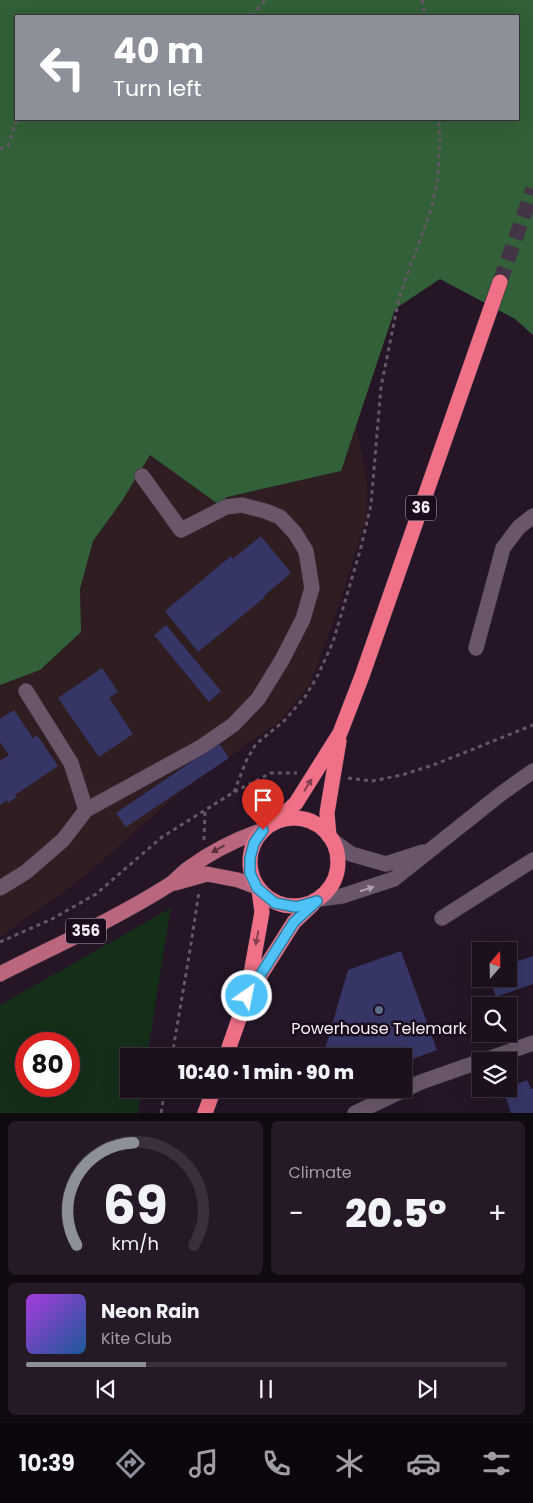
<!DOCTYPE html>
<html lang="en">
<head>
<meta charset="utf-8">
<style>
  :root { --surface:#1c101d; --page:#251926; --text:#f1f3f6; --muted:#a09da4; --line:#3a303b; --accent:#8c9099 }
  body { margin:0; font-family:Poppins,sans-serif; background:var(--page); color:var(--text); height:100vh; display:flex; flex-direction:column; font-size:19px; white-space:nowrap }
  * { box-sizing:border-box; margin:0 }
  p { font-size:16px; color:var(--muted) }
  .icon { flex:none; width:28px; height:28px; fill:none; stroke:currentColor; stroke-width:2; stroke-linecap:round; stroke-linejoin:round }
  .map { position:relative; height:1113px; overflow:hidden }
  .panel { display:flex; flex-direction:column; gap:8px; padding:8px; background:#0f0910; flex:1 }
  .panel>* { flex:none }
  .top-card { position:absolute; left:15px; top:15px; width:504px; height:105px; border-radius:0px; box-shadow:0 5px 20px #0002,0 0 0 1px var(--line); background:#8c9099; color:#fff; overflow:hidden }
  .needle { width:32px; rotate:20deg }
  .fabs { position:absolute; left:472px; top:942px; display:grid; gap:10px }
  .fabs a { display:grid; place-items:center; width:45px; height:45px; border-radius:0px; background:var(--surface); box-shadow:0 5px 20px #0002,0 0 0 1px var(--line); font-size:25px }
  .speed { position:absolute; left:15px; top:1032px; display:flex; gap:10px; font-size:25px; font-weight:700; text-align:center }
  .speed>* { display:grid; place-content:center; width:65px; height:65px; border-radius:50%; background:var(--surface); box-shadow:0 5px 20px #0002,0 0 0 1px var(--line); line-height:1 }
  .speed .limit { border:8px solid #d22; background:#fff; color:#111 }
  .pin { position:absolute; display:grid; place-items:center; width:42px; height:42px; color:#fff; margin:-51px -21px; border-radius:50% 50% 50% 0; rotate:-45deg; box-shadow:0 0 5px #0007 }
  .pin .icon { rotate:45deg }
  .me { position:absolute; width:55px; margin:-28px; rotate:33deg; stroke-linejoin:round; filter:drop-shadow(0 0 4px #0008) }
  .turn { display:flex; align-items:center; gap:18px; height:105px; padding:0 15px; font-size:22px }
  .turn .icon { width:65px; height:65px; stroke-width:2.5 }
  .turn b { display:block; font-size:35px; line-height:42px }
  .big { font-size:38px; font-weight:800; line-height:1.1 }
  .panel .tile { flex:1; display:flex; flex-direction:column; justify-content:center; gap:8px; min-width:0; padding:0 18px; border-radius:8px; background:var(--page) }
  .panel .dial { align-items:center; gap:0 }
  .dial svg { height:130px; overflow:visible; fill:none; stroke:var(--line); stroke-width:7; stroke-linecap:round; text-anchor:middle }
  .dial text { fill:var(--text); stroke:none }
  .song { display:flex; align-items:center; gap:15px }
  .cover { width:60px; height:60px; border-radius:8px; background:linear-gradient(135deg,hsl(280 70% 55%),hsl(210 70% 35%)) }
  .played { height:5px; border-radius:2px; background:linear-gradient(90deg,var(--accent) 25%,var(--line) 25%) }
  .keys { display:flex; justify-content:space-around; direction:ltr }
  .heat { display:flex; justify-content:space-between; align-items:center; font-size:28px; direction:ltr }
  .panel .tiles { flex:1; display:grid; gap:8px; grid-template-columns:1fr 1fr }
  .tile:last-child { grid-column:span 2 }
  .trip { position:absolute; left:120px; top:1048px; width:292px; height:50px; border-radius:0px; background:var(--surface); box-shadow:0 5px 20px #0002,0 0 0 1px var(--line); font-weight:800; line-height:50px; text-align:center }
  .menu { display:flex; height:80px; justify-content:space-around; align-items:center; background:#0b060c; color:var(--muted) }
  .menu .icon { width:35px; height:35px }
  .menu .current { color:var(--accent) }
  .menu b { font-size:22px; color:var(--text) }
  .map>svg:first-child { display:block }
  .industrial { fill:#301d21 }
  .green { fill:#152e18; fill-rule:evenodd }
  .forest { fill:#326038; fill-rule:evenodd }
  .building { fill:#353666 }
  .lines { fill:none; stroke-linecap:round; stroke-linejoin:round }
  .highway-tunnel { stroke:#443546; stroke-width:15; stroke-dasharray:15 8; stroke-linecap:butt }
  .minor-casing { stroke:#3d313e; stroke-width:16 }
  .major-casing { stroke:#3d313e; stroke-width:16 }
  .highway-casing { stroke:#3d313e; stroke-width:16 }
  .path { stroke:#655767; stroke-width:3; stroke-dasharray:4 4; stroke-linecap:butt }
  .minor { stroke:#69566b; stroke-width:15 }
  .major { stroke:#ba667c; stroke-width:15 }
  .highway { stroke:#f07187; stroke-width:15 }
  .oneway { fill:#863e52 }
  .oneway2 { fill:#5b3043 }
  .oneway3 { fill:#b0a1b2 }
  .route-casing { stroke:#337fa1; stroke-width:12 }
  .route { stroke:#4fc3f7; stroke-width:9 }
  .service-dot { fill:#5c6f8a; stroke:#1b0c1d; stroke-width:2 }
  .labels { text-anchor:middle; stroke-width:5; stroke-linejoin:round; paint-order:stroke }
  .shield { fill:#1b0c1d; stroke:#b5a9b6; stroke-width:1 }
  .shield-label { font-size:15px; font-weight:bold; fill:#f7ecf8 }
  .poi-label { font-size:16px; fill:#f7ecf8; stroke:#1b0c1d }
</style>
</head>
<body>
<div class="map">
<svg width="533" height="1113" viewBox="0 0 533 1113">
  <rect width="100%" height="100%" fill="#251527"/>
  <path class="industrial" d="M356 426 367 482 366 519 335 617 310 684 281 720 179 793 81 879 0 937V685L40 670 81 632 80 589 93 541 122 501 150 455 218 504 227 497 341 471Z"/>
  <path class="green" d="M171 908 147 1056H129V1089H142L138 1113H0V1005ZM26 1044H69V1086H26Z"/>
  <path class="forest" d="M0 0H533V335L515 319 440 279 395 309 341 471 227 497 218 504 150 455 122 501 93 541 80 589 81 632 40 670 0 685ZM16 16H518V119H16Z"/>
  <path class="building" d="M261 536 291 573 264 596 265 597 198 652 165 611 231 556 233 559Z
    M166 625 221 691 209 702 154 635Z
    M102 668 118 692 109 698 133 734 99 757 58 698Z
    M14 710 33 738 37 735 58 766 15 795 17 797 8 803 7 800 0 805V761L9 755 0 742V719Z
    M219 743 229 758 126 827 116 813Z
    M401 951 437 1050 404 1062V1056H323L348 970Z
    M533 956V984L496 997 490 979H509V964Z
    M527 1080 531 1089H533V1113H511L504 1092 518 1087 517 1084Z"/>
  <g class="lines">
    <path class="highway-tunnel" d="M500 282 533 189"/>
    <g class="minor-casing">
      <path id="minor" d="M476 648 503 548 519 527 533 516
        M26 691 71 763 86 810
        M332 840 351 854 386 864 423 852
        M0 888 26 872 63 840 86 810 201 747 233 725 258 699 282 660 303 619 312 588 306 551 295 533 280 517 265 511 242 505 226 507 181 530 142 476
        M319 899 342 896 394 879 502 793 533 771
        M442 918 533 860
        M482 1061 533 1043
        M355 1113 421 1082 481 1061"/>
    </g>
    <g class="major-casing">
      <path id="major" d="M175 883 207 874 238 880 257 887
        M0 974C57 945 115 919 169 885 177 880 183 871 192 866 214 850 237 839 263 830"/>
    </g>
    <g class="highway-casing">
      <path id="highway" d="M250 862a44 44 0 1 1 88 0a44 44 0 1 1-88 0Z
        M276 822 296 803 340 733 362 676 500 282
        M329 836 327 813 339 741
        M251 990 294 922 313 904
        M226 1056 247 996 262 912 259 890
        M205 1113 214 1089"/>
    </g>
    <path class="path" d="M422 0 425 16
      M252 16 265 0
      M0 149 8 146 17 119
      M348 778 372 781 402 775 436 764 533 725
      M234 792 247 759 256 744 284 721 305 697 318 675 333 642 360 551 371 505 381 387 399 298 431 209 437 185 440 144 439 119
      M204 840 205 811
      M0 942 52 919 96 894 162 837 234 792 271 773H297
      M172 1056 190 950 199 892
      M161 1113 165 1089"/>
    <use href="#minor" class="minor"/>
    <use href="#major" class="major"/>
    <use href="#highway" class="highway"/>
  </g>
  <defs><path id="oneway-solid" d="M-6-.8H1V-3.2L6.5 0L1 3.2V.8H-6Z" transform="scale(1.25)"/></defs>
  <g class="oneway">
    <use href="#oneway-solid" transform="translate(308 785) rotate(-58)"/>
    <use href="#oneway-solid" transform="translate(257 938) rotate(101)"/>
  </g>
  <use class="oneway2" href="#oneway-solid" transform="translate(218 849) rotate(151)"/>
  <use class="oneway3" href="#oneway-solid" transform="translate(367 889) rotate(-17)"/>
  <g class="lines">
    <g class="route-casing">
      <path id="route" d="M247 996 294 922 317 901 296 907 275 903 257 888 250 873V858L254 843 263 830"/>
    </g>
    <use href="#route" class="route"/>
  </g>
  <circle class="service-dot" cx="379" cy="1010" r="5"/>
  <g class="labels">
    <g class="shield">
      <rect x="406" y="495.5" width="30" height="25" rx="4"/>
      <rect x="66" y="918.5" width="40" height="25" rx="4"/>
    </g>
    <g class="shield-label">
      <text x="421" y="513">36</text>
      <text x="86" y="936">356</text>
    </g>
    <g class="poi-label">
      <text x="379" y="1034">Powerhouse Telemark</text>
    </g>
  </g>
</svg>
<div class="fabs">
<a><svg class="needle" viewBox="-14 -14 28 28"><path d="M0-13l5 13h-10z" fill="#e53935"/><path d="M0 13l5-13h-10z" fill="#a09da4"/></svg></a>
<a><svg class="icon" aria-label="search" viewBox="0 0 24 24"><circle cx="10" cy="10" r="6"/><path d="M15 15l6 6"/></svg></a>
<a><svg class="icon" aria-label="layers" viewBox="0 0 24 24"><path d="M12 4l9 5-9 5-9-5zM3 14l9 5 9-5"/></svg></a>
</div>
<div class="speed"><div class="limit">80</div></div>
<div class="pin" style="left:263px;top:830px;background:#d93025"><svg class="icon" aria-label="arrive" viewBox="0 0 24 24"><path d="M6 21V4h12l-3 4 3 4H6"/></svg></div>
<svg class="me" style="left:247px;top:996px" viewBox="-20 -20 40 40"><circle r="17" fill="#4fc3f7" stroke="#fff" stroke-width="3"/><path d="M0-11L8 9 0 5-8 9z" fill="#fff"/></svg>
<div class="trip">10:40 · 1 min · 90 m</div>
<div class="top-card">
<div class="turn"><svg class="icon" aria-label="left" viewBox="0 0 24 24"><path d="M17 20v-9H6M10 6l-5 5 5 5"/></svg><div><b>40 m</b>Turn left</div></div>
</div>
</div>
<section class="panel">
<div class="tiles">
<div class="tile dial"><svg viewBox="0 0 100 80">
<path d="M14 69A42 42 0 1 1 86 69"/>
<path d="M14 69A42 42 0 0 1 49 6" stroke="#8c9099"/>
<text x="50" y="56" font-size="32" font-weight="700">69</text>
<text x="50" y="72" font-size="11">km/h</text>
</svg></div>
<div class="tile"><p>Climate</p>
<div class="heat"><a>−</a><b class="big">20.5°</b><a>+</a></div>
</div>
<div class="tile">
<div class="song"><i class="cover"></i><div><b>Neon Rain</b><p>Kite Club</p></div></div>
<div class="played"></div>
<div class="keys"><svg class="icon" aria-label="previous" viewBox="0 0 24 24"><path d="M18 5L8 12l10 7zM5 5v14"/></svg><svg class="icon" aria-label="pause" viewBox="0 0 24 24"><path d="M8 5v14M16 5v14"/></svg><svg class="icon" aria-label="next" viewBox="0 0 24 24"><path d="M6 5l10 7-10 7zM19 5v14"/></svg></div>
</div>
</div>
</section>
<nav class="menu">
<b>10:39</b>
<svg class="icon current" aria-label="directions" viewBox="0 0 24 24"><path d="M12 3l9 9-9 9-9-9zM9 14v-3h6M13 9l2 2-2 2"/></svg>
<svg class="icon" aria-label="music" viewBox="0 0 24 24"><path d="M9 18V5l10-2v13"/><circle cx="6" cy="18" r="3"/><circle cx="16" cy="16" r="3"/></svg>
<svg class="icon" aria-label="phone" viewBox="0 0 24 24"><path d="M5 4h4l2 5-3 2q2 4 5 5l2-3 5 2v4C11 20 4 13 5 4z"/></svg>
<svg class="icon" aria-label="climate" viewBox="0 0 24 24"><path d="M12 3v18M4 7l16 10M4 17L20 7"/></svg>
<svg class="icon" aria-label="car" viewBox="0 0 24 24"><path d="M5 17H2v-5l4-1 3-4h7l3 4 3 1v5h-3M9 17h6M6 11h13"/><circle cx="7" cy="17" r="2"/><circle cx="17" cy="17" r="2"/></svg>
<svg class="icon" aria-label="filters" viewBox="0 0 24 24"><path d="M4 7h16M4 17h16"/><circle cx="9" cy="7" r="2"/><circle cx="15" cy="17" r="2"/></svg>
</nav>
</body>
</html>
